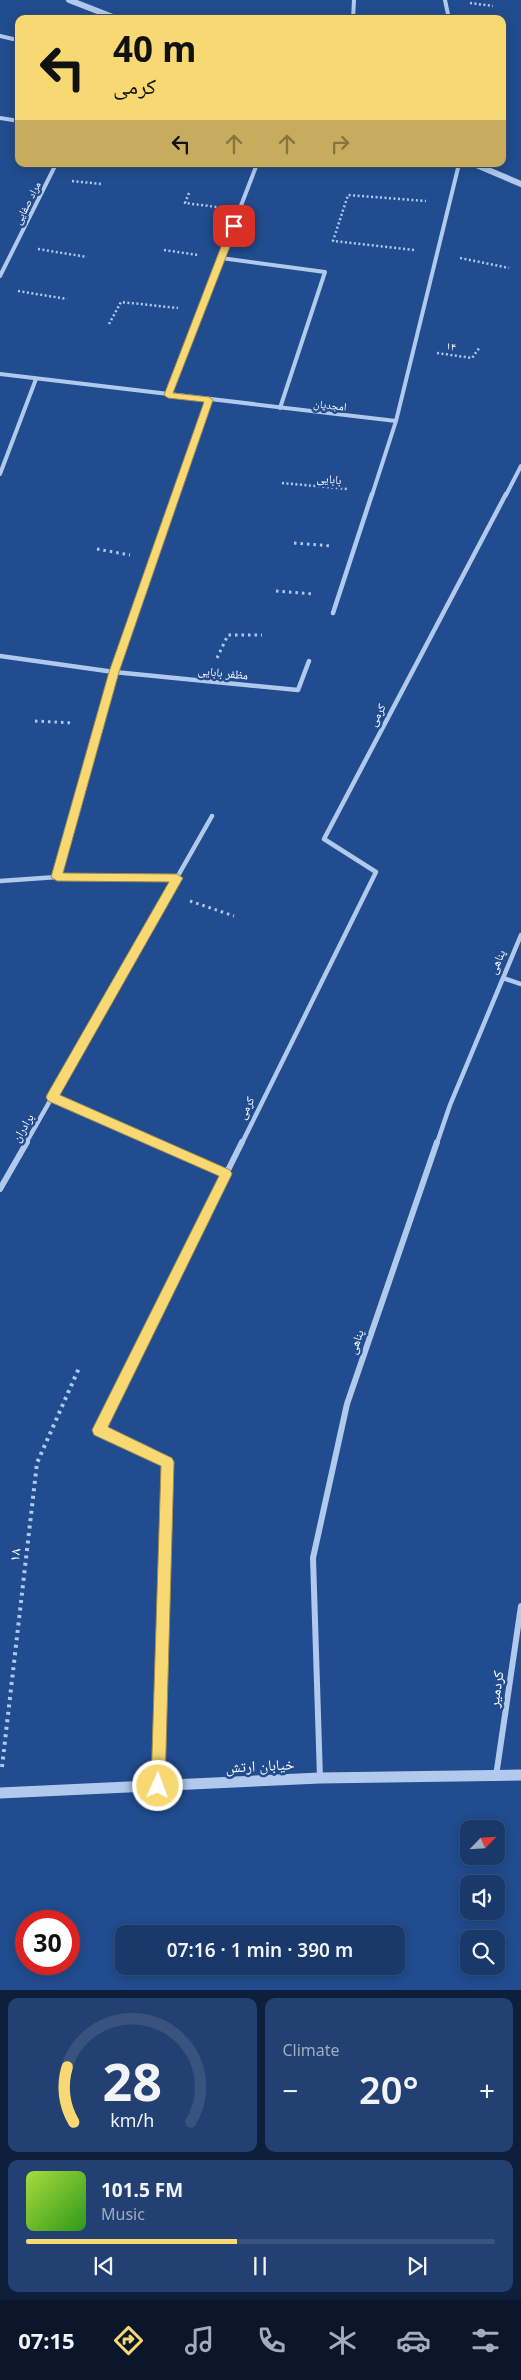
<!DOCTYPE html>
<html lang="en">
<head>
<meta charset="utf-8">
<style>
  :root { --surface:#19396b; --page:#224071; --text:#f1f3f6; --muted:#9facc1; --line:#37537e; --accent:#f8d873 }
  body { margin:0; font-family:"Noto Sans","Noto Naskh Arabic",sans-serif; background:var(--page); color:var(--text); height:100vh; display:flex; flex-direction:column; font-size:19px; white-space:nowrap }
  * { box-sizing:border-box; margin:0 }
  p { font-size:16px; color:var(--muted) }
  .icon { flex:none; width:28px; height:28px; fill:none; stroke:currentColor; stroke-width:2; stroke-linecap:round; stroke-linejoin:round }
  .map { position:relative; height:1990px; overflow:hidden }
  .panel { display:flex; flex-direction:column; gap:8px; padding:8px; background:#0e1f3b; flex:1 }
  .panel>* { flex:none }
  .guide { position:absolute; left:15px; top:15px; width:491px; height:152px; border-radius:10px; box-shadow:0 2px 12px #0003,0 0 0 1px var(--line); background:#f8d873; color:#111; overflow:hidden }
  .needle { width:32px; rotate:65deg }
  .fabs { position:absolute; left:460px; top:1820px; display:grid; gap:10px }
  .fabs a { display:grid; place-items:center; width:45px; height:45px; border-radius:10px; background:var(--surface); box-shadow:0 2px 12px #0003,0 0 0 1px var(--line); font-size:25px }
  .speed { position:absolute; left:15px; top:1910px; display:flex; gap:10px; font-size:25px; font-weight:700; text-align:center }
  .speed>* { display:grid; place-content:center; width:65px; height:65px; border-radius:50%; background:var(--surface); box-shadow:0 2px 12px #0003,0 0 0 1px var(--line); line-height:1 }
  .speed .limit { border:8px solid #d22; background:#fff; color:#111 }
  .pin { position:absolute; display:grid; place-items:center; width:42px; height:42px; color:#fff; margin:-21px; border-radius:10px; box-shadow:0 2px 8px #0006 }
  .me { position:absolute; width:55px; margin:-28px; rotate:2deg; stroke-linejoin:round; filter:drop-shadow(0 0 4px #0008) }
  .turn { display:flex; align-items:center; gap:18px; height:105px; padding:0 15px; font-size:22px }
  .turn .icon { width:65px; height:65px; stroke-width:2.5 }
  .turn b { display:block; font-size:35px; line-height:42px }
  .lanes { display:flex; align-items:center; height:48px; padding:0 15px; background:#0003; justify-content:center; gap:25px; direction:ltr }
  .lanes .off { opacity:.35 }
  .big { font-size:38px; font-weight:600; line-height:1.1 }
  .panel .widget { flex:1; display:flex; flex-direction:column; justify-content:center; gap:8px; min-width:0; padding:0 18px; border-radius:10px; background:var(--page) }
  .panel .dial { align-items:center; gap:0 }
  .dial svg { height:130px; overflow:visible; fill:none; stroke:var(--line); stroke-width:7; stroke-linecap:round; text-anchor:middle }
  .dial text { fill:var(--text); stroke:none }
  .song { display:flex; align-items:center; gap:15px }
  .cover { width:60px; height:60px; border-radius:8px; background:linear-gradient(135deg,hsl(80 70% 55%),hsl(110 70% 35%)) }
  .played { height:5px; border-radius:2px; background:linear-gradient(90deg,var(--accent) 45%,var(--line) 45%) }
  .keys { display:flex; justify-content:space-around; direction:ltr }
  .heat { display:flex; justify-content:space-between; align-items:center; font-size:28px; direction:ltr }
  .panel .tiles { flex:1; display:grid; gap:8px; grid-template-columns:1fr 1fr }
  .widget:last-child { grid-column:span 2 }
  .trip { position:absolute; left:115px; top:1925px; width:290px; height:50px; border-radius:10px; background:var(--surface); box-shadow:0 2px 12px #0003,0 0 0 1px var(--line); font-weight:600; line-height:50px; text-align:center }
  .tab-bar { display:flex; height:80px; justify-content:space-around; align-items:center; background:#0a172b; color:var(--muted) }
  .tab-bar .icon { width:35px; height:35px }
  .tab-bar .active { color:var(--accent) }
  .tab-bar b { font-size:22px; color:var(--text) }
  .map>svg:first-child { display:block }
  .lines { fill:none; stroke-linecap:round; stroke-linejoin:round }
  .path-far2 { stroke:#b1c9ec; stroke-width:2.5; stroke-dasharray:2 2.5; stroke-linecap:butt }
  .path-far1 { stroke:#b1c9ec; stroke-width:3; stroke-dasharray:2.5 4; stroke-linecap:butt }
  .path { stroke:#b1c9ec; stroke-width:4; stroke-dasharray:3 4.5; stroke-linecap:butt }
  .minor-far2 { stroke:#b1c9ec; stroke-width:4 }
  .minor-far1 { stroke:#b1c9ec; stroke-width:4.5 }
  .minor { stroke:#b1c9ec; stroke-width:6 }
  .tertiary-far1 { stroke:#b1c9ec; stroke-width:6 }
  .tertiary { stroke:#b1c9ec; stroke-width:11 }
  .route { fill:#f8d873; stroke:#a18c4b }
  .labels { text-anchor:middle; stroke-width:5; stroke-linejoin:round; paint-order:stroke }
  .far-street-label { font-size:11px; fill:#fff; stroke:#214c8f }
  .street-label { font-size:12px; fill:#fff; stroke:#214c8f }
  .near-street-label { font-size:15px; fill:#fff; stroke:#214c8f }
</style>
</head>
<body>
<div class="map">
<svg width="521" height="1990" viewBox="0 0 521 1990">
  <rect width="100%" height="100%" fill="#214c8f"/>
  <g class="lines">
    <path class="path-far2" d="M470 3 493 6
      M502 115H504
      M72 181 101 184
      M189 193 185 203 217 207
      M38 249 87 257
      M164 250 198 255
      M414 250 333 241 348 195 426 201
      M460 258 509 268
      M18 291 67 299
      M109 324 121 302 178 308
      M437 353 472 358 480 347
      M282 483 348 489"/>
    <path class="path-far1" d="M294 543 331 546
      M97 549 130 555
      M276 591 313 594
      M217 658 228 635H262
      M35 721 74 723
      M190 901 234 916"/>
    <path class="path" d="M2 1767 37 1463 79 1368"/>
    <path class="minor-far2" d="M445 0 449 19
      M353 19 354 0
      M0 36 13 39
      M0 118 19 121
      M221 258 325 272 280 408
      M0 276 56 164
      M0 374 396 421 459 164
      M168 395 257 164
      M0 474 36 379
      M176 495 209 400
      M372 495 396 421
      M506 495 521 466"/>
    <path class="minor-far1" d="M333 613 372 494
      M0 656 114 672 298 690 309 661
      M57 877 114 672 176 494
      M0 881 57 877 177 878
      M503 978 521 984
      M52 1097 156 1143
      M26 1143 212 816
      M242 1143 376 872 324 839 506 494
      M437 1143 450 1105 521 935"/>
    <path class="minor" d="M153 1142 226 1174
      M0 1189 27 1142
      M496 1776 521 1606
      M320 1778 313 1558 347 1404 437 1142
      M158 1786 168 1462 99 1430 242 1142"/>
    <path class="tertiary-far1" d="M69 0 118 19
      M474 164 521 184"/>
    <path class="tertiary" d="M0 1793 320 1778 521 1775"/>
  </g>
  <path class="route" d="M234 224 238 226 173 393 209 397 213 400 119 672 63 873 177 874 183 878 60 1095 230 1170 232 1174 108 1427 172 1458 174 1462 165 1786 163 1791 158 1794 153 1791 151 1786 161 1466 94 1435 92 1430 219 1176 48 1101 46 1097 48 1093 169 882 57 881 51 877 109 672 204 402 168 398 164 395 229 226Z"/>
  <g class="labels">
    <g class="far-street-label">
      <text transform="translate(27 203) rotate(-63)" y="4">مراد صفایی</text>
      <text transform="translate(451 346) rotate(10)" y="4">۱۴</text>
      <text transform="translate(330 405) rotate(6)" y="4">امجدیان</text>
    </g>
    <g class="street-label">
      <text transform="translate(329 479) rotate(6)" y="4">بابایی</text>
      <text transform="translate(223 673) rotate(6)" y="4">مظفر بابایی</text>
      <text transform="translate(377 715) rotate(-62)" y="4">کرمی</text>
      <text transform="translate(497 962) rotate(-67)" y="4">پناهی</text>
      <text transform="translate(246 1108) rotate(-64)" y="4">کرمی</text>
      <text transform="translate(23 1128) rotate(-60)" y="4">برادران</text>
      <text transform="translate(356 1342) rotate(-71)" y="4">پناهی</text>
    </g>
    <g class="near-street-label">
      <text transform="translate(15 1555) rotate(-83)" y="5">۱۸</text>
      <text transform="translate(496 1689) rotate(-82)" y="5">کردمیر</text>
      <text transform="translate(260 1766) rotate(-3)" y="5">خیابان ارتش</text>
    </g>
  </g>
</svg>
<div class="fabs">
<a><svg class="needle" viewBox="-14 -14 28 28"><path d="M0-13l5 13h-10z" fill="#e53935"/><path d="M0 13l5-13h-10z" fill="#9facc1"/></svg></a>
<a><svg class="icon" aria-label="sound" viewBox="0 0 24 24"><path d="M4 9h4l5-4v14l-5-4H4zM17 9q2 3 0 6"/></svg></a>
<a><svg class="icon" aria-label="search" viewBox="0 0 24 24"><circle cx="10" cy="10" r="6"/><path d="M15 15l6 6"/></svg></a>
</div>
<div class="speed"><div class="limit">30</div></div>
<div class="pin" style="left:234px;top:226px;background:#d93025"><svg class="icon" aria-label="arrive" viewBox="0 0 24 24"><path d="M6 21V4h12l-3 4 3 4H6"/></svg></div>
<svg class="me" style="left:158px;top:1786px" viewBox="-20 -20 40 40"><circle r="17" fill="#f8d873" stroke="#fff" stroke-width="3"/><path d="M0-11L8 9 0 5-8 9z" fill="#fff"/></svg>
<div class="trip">07:16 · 1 min · 390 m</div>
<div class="guide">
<div class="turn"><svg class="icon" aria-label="left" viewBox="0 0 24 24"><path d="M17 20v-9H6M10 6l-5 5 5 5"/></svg><div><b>40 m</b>کرمی</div></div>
<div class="lanes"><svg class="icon" aria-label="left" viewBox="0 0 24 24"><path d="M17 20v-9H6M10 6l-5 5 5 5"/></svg><svg class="icon off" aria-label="ahead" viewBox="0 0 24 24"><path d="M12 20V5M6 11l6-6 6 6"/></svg><svg class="icon off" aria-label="ahead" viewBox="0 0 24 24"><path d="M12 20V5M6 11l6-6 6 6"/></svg><svg class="icon off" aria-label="right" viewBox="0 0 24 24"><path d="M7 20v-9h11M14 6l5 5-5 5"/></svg></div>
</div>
</div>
<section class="panel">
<div class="tiles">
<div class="widget dial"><svg viewBox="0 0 100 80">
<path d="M14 69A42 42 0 1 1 86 69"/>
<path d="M14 69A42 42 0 0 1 10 35" stroke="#f8d873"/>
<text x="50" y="56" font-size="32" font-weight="700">28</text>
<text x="50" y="72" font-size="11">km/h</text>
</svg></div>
<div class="widget"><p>Climate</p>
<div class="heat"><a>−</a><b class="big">20°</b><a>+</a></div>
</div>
<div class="widget">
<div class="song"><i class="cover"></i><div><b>101.5 FM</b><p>Music</p></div></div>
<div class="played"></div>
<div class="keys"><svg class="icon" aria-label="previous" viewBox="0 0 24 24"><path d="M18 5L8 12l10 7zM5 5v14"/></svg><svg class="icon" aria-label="pause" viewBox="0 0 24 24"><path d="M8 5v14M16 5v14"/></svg><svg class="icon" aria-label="next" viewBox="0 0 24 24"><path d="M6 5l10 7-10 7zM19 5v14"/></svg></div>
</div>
</div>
</section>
<nav class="tab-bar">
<b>07:15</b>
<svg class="icon active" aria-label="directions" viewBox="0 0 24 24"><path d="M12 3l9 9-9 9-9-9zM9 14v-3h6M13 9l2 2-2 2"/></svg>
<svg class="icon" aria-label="music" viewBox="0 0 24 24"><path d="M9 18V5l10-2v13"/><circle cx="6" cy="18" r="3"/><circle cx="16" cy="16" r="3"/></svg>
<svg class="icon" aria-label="phone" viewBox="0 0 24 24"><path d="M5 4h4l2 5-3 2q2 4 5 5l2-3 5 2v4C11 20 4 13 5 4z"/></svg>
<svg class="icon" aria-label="climate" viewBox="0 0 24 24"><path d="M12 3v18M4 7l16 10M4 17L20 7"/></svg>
<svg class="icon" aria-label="car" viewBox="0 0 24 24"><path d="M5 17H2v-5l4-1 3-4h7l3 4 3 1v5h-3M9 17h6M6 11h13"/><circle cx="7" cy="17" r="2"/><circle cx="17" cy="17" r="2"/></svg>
<svg class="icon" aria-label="filters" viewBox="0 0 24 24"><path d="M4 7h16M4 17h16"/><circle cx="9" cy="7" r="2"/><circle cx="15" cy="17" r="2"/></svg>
</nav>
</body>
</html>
